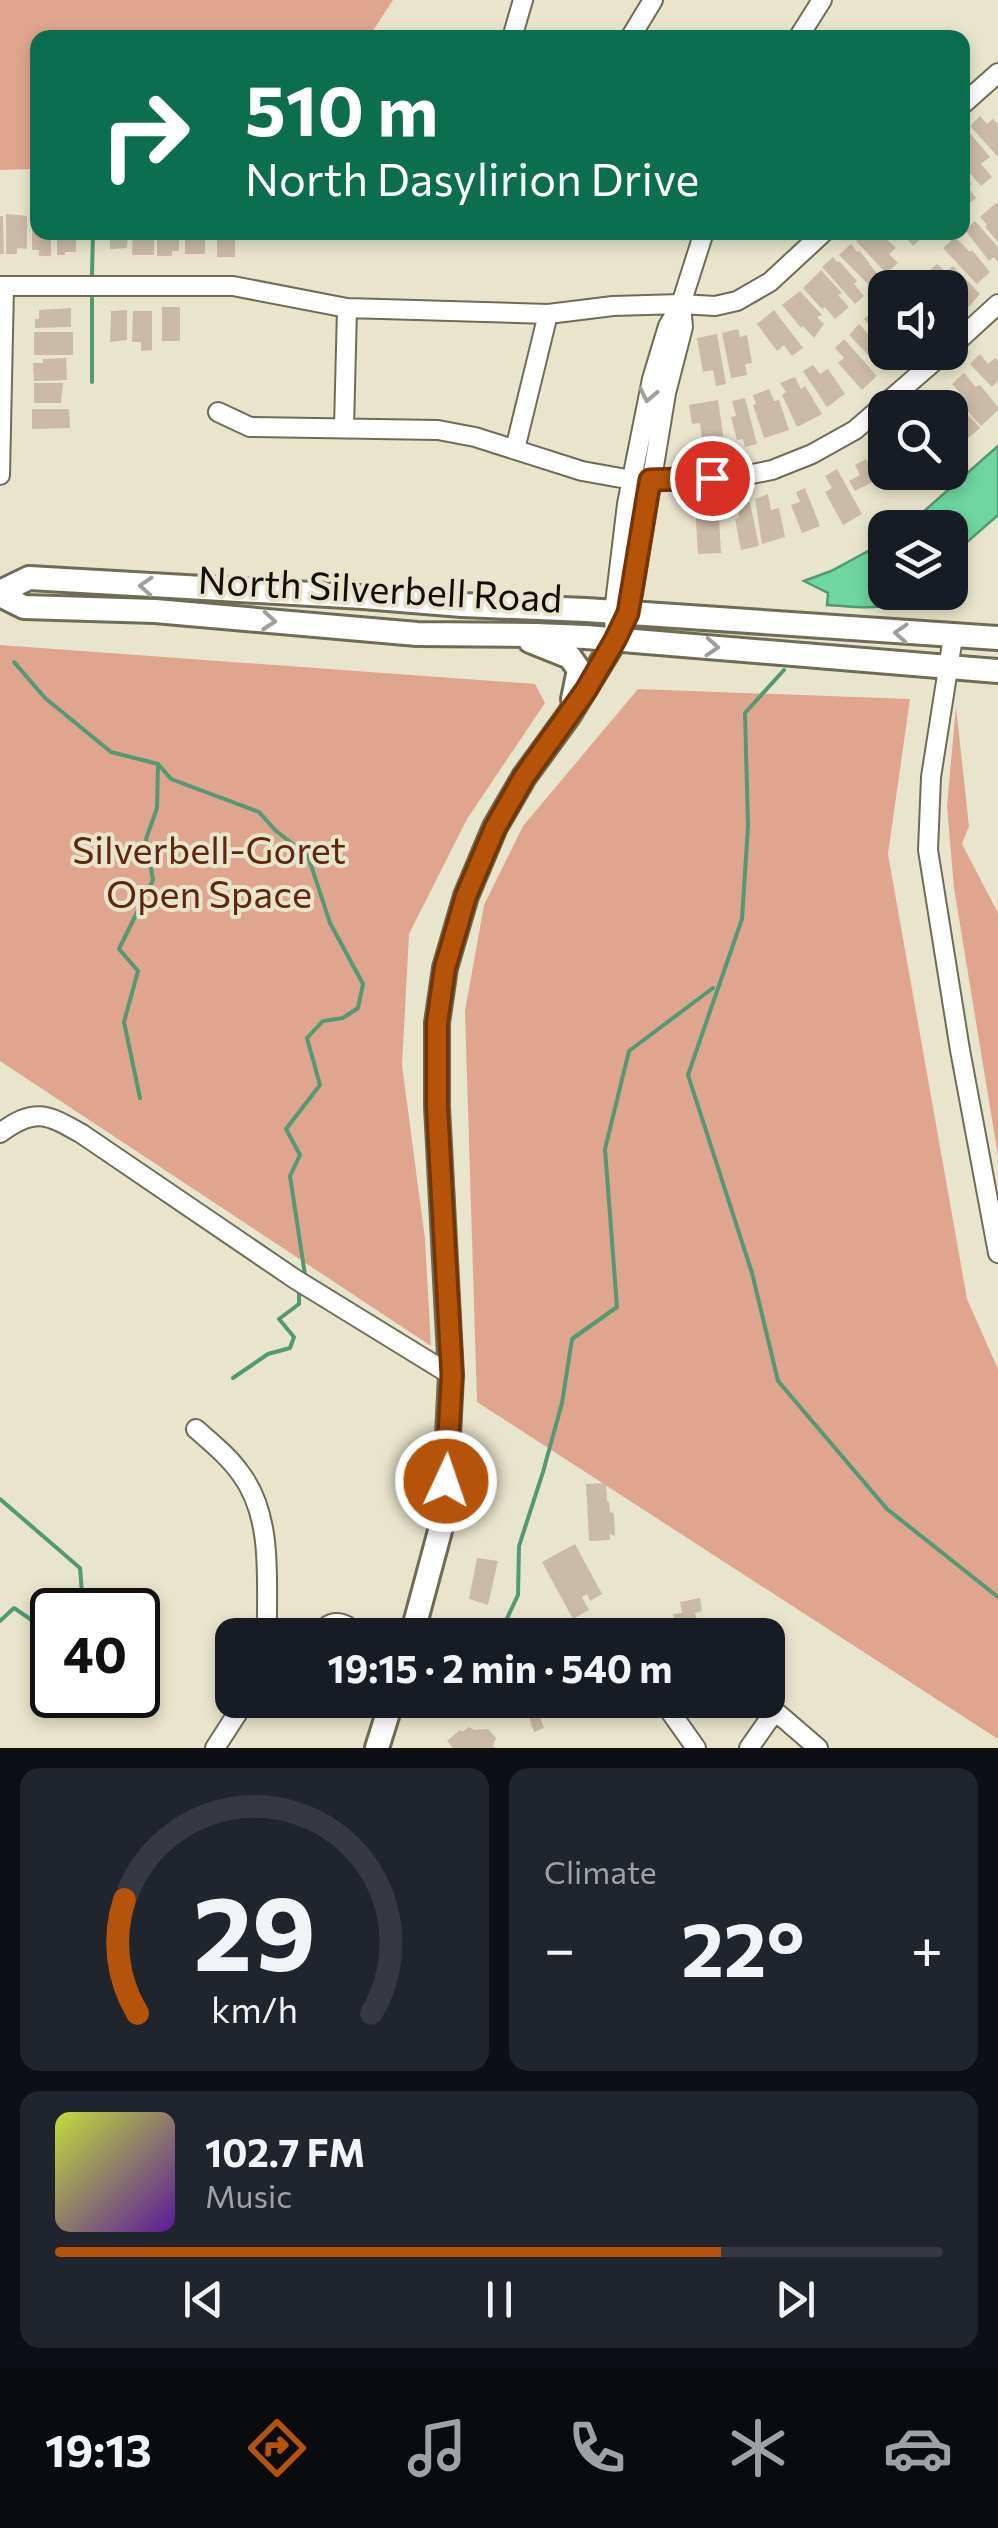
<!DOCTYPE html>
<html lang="en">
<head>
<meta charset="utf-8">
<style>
  :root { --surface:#171b24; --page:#20242c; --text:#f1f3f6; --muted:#9ea1a6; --line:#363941; --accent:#b45309 }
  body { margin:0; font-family:Commissioner,sans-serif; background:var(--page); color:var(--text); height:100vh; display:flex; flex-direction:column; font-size:38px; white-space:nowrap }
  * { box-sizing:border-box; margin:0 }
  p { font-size:32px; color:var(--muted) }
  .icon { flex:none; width:55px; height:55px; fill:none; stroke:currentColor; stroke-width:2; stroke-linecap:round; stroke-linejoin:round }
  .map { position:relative; height:1748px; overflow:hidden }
  .side { display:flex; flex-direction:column; gap:20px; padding:20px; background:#0d0f14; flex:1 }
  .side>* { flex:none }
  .guide { position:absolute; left:30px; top:30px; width:940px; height:210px; border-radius:20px; box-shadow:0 5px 15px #0003; background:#0b6e4f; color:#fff; overflow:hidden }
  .tools { position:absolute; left:868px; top:270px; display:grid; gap:20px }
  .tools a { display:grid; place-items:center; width:100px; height:100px; border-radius:20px; background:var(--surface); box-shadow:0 5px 15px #0003; font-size:50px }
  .speed { position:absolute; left:30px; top:1588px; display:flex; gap:20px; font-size:50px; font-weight:700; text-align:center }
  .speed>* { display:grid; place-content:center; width:130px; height:130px; border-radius:50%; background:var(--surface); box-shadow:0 5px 15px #0003; line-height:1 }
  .speed .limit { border:5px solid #111; border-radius:15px; background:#fff; color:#111 }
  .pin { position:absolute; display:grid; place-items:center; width:85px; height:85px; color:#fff; margin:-42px; border:5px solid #fff; border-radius:50%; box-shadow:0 2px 10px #0007 }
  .me { position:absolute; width:110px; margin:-55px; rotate:3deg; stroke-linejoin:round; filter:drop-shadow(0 0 8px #0008) }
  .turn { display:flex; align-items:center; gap:35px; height:210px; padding:0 50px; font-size:45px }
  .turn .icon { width:130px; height:130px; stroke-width:2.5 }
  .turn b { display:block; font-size:70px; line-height:85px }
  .big { font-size:75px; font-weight:700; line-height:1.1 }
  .side .card { flex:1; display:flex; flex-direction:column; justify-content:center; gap:15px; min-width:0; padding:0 35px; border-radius:20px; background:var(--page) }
  .side .dial { align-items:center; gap:0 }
  .dial svg { height:260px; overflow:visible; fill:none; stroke:var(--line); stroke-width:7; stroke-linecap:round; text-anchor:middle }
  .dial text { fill:var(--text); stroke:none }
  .song { display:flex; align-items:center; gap:30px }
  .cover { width:120px; height:120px; border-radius:15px; background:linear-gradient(135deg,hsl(70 70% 55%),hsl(270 70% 35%)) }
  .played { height:10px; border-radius:5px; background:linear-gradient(90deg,var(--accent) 75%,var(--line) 75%) }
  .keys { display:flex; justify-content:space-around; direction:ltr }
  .heat { display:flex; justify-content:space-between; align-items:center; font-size:55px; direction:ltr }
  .side .tiles { flex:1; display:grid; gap:20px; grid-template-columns:1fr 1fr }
  .card:last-child { grid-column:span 2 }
  .trip { position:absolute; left:215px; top:1618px; width:570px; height:100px; border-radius:20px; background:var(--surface); box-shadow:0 5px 15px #0003; font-weight:700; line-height:100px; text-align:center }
  .tabs { display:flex; height:160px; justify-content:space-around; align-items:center; background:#090b0e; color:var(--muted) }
  .tabs .icon { width:70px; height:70px }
  .tabs .current { color:var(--accent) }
  .tabs b { font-size:45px; color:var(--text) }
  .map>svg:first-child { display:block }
  .green { fill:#e0a58e }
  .water { fill:#6fd6a0; stroke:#529a72; stroke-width:2.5 }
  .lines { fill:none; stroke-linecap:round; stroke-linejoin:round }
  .stream { stroke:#529a72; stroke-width:4 }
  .building { fill:#cbbaa6 }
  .street-casing { stroke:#6f6c56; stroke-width:22 }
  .secondary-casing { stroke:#6f6c56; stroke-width:28 }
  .street { stroke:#fff; stroke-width:18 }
  .secondary { stroke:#fff; stroke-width:22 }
  .oneway { stroke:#9f9f9b }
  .route-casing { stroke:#753606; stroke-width:25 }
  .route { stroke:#b45309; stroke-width:18 }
  .labels { text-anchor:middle; stroke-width:8; stroke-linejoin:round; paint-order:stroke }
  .street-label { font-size:38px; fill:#100e06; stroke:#e9e5cd }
  .park-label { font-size:38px; fill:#61270c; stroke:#e9e5cd }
</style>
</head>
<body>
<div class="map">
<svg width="998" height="1748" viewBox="0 0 998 1748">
  <rect width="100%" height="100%" fill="#e9e5cd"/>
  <path class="green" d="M0 0H393L369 37 38 38 37 169 0 170Z
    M0 645 535 684 545 703 467 819 409 934 402 1065 425 1239 431 1346 0 1061Z
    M638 689 910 699 888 854 967 1299 998 1369V1739L477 1402 465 1011 484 905 523 826Z
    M956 707 969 826 962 844 998 913V1156L954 888 947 806Z"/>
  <path class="water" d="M998 446V515L950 557V528L906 527Z
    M885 542V592L910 593C887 614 857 606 827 605L828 593 804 581 831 571Z"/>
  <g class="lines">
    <path class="stream" d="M92 275 93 232
      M92 382V298
      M14 662 45 698 111 752 158 764 171 779 259 812 275 830 308 856 330 923 363 984 358 1008 343 1018 323 1021 307 1038 320 1085 286 1129 300 1155 290 1176 305 1275
      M784 670 745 713 748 826 742 919 688 1075 752 1273 778 1381 887 1509 998 1597
      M140 1098 124 1022 138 971 119 949 153 880 146 839 157 808 158 764
      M233 1378 268 1354 290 1348 294 1337 279 1319 299 1304V1294
      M0 1499 80 1568 83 1606 79 1610
      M0 1621 14 1608 39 1625 52 1623
      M502 1635V1629L518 1595 519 1546 543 1472 562 1403 572 1339 617 1307 605 1149 629 1051 713 988"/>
  </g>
  <path class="building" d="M980 116 987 124 993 119 998 124V157L970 126Z
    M969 132 990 157 981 164 992 177 981 186 962 164V137Z
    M962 173 972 184 968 187 976 198 966 206 962 202Z
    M996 203 998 204V242L985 227 987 225 980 217Z
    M6 214 27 216V249L17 248V254H6Z
    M32 215H38V232H51V256H39V250H32Z
    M0 216H3L4 254H0Z
    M975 221 998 247V262L994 257 989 261 965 230Z
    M57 232H76V252H65V255H57Z
    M110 232H128L127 248 110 249Z
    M133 232H154V255H132Z
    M157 232H179V251H172V256H157Z
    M185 232H205V254H185Z
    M217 232H235V257H217Z
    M866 232H879L896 248 889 254 898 263 886 273 856 241Z
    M894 232H928L913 246 902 233 898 237Z
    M955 237 970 252 972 250 990 272 977 284 943 248Z
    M851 244 857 252 860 251 881 279 872 288 839 255Z
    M833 257 837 262 839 261 857 281 854 284 864 296 855 304 822 267Z
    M937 264 946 272 953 266 980 294 965 311 950 294V288H944L929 271Z
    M821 270 842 293 838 295 849 307 835 319 825 307 822 309 803 288Z
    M919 272 929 284 933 281 938 288H908L906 285Z
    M800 291 822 315 817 317 824 324 814 338 803 326 801 328 782 305Z
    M162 307H180V341H162Z
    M71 308V327L35 328V319H39V310Z
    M877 308 885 317V343L864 319Z
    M127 310V340L110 342 111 311Z
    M774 310 803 348 792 356 784 345 777 351 757 324Z
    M133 311H152V350L141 351V342H132Z
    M859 324 885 352H889L884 357 890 363 883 370 849 335Z
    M738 329 740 337 747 335 752 363 745 364 747 375 731 378 722 333Z
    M34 332H73V355H34Z
    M717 334 726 384 716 386 713 370 703 372 697 338Z
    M844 339 877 376 862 390 838 363 844 358 835 348Z
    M980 354 988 364 995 358 998 361V381L992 387 970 364Z
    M66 358 67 380 34 381 33 363H43V359Z
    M813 365 820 374 828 369 845 394 827 407 803 371Z
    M964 373 976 387 980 385 998 407V410L981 426 959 402 964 397 952 384Z
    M795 377 801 389 805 386 822 414 797 427 782 395 786 392 780 383Z
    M34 383H63L61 403H34Z
    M769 389 774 401 779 400 789 430 764 438 753 405 756 404 753 395Z
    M945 393 956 406 959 404 980 428 959 446 950 435V408H932L930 405Z
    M745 398 757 444 745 447 743 439 737 440 731 417 736 416 732 401Z
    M718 400 726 455 710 457 709 446 703 447 700 423 692 424 689 405Z
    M32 409H69L70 428 32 429Z
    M885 442V470L872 451Z
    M866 459 878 479 855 491 849 481 860 475 855 465Z
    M837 469 862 514 843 525 825 492 832 488 825 476Z
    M887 472H907L909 476 896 486Z
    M805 488 820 526 802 533 791 505 800 502 796 492Z
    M768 494 771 510 779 508 785 537 762 544 755 499Z
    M750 502 759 546 741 550 735 519 739 518 738 507Z
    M710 504 711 519 719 518 721 553 698 554 695 505Z
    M606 1483 607 1501 609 1502 610 1512 614 1513 615 1536 610 1534V1540L589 1541 586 1484Z
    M575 1544 602 1594 590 1601 587 1594 582 1597 589 1610 573 1619 542 1562Z
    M477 1558 498 1561 488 1605 469 1599Z
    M700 1598 702 1611 695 1613 699 1626 676 1627 673 1614 682 1613 680 1602Z
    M539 1714 544 1728 534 1732 529 1717Z
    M469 1727 474 1730 488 1729 496 1738 493 1746 496 1748H453L447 1741 460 1730 462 1732Z"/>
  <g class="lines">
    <g class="street-casing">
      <path id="street" d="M512 38 523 0
        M630 38 653 0
        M798 38 822 0
        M962 105 998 73
        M0 286H233L347 308 548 314 613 306 681 304 715 306 737 301 770 282 824 232
        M950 348 998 304
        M218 412 250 427 438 430 475 437 582 471 632 480 737 477 772 470 812 454 855 430 945 352
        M344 428 347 308
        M515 449 548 314
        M0 475 4 286
        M623 622 633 594 666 393 683 327 681 304
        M953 637 931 777 928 850 960 1050 998 1253
        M615 640 614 612 627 504 652 379 668 326 681 304 704 232
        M0 1133C35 1107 47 1114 82 1134L295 1279 451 1375
        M196 1429C212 1443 229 1457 241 1474 274 1518 266 1583 267 1635
        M298 1635 303 1632 324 1629
        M321 1635C326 1623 336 1620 347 1626L354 1635
        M662 1700 696 1748
        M215 1748 246 1700
        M749 1748 775 1711 818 1748"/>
    </g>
    <g class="secondary-casing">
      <path id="secondary" d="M0 592 29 578 363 597 462 605 586 610 998 638
        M0 595 24 607 155 611 417 634 536 635 586 637 998 671
        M530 641 570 657 579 670 573 699
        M412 1635 444 1516 451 1375 437 1107V1023L445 968 466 896 495 827 524 777 569 715 615 640
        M377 1748 392 1700"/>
    </g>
    <use href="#street" class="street"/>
    <use href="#secondary" class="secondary"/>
  </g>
  <defs><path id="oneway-chevron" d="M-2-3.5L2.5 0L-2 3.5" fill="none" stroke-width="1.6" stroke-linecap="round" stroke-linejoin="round" transform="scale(2.5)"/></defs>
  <g class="oneway">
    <use href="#oneway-chevron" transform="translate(648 395) rotate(102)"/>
    <use href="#oneway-chevron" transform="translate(146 586) rotate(-176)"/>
    <use href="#oneway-chevron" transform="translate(269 621) rotate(5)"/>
    <use href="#oneway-chevron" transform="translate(901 633) rotate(-176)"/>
    <use href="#oneway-chevron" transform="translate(712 647) rotate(4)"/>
  </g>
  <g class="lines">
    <g class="route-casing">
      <path id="route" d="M446 1481 452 1375 437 1107V1023L445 968 466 896 495 828 524 777 586 690 615 640 628 613 650 480 712 478"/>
    </g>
    <use href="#route" class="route"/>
  </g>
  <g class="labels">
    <g class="street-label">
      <text transform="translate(380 590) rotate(3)" y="13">North Silverbell Road</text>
    </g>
    <g class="park-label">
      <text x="209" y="864">Silverbell-Goret<tspan x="209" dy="44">Open Space</tspan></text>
    </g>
  </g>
</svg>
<div class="tools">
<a><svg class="icon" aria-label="sound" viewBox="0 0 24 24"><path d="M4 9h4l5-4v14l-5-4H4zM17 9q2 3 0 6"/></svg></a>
<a><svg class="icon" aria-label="search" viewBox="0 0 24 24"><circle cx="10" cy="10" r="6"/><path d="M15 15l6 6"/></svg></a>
<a><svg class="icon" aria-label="layers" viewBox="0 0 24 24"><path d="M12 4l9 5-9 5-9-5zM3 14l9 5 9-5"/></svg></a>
</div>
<div class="speed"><div class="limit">40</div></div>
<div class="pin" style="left:712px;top:478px;background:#d93025"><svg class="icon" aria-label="arrive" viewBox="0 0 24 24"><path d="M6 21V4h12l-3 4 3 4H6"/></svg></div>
<svg class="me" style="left:446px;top:1481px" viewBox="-20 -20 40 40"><circle r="17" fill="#b45309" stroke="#fff" stroke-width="3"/><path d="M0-11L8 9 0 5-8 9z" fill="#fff"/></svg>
<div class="trip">19:15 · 2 min · 540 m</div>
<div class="guide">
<div class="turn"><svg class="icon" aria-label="right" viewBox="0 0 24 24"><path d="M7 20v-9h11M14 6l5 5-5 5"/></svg><div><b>510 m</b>North Dasylirion Drive</div></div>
</div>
</div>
<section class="side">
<div class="tiles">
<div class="card dial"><svg viewBox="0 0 100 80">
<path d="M14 69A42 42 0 1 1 86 69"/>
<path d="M14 69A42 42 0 0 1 10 34" stroke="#b45309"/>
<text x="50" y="56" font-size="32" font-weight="700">29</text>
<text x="50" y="72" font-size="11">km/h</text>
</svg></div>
<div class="card"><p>Climate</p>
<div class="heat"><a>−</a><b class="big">22°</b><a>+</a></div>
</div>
<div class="card">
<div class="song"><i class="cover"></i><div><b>102.7 FM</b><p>Music</p></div></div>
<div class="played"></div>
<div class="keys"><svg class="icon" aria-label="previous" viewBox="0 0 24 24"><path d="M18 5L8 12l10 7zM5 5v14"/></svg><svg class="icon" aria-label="pause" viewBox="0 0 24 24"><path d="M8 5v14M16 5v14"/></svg><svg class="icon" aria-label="next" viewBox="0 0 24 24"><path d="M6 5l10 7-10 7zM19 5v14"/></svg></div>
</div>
</div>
</section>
<nav class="tabs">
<b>19:13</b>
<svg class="icon current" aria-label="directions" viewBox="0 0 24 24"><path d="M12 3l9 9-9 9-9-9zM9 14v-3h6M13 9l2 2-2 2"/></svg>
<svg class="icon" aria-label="music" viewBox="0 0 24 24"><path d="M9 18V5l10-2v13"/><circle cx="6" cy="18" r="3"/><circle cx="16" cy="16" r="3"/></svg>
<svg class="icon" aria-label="phone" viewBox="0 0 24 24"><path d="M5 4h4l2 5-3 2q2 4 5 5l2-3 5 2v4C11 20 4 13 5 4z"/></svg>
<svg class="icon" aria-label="climate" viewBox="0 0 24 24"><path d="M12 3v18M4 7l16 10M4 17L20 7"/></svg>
<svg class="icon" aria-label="car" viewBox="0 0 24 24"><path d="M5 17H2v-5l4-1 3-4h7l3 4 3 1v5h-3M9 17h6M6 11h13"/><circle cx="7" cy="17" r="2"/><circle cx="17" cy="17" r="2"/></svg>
</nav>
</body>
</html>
